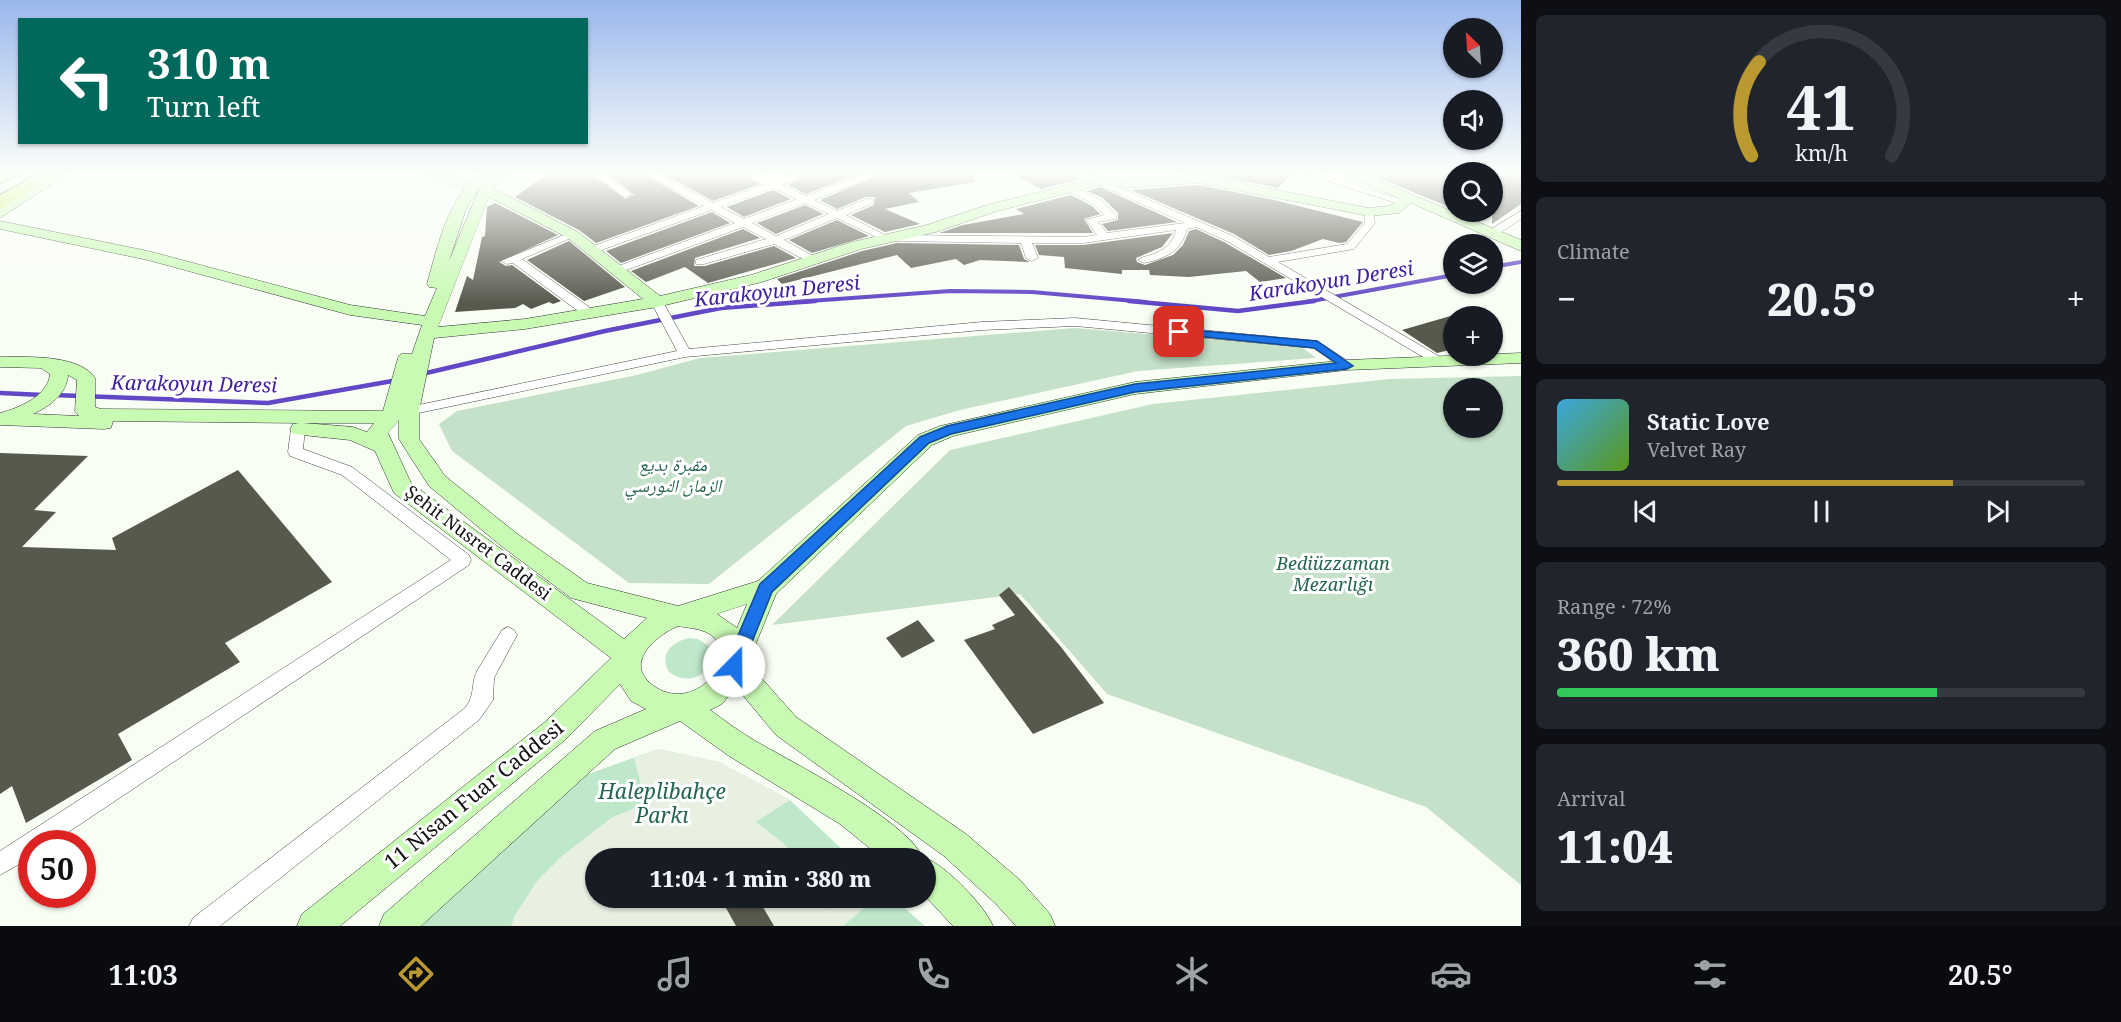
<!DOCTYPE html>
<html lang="en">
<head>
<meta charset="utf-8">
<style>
  :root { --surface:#171b24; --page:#20242c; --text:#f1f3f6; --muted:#9ea1a6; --line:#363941; --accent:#ba9930 }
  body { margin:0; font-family:"Noto Serif","Noto Naskh Arabic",serif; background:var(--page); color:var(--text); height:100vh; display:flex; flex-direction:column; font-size:22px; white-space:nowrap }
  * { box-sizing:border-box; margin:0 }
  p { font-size:20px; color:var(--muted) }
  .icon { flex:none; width:33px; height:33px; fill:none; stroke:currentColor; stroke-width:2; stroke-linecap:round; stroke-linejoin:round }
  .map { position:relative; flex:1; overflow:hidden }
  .details { display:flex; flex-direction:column; gap:15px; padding:15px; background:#0d0f14; width:600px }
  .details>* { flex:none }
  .guide { position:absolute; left:18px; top:18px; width:570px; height:126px; border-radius:0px; box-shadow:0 2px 4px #0004; background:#00695c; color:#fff; overflow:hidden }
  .needle { width:39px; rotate:335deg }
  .fabs { position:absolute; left:1443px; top:18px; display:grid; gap:12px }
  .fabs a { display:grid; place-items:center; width:60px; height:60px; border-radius:50%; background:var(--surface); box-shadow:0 2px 4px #0004; font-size:30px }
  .speed { position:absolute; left:18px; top:830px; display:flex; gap:12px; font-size:30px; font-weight:700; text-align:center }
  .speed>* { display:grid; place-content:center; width:78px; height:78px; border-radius:50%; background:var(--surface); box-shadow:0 2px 4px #0004; line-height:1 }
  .speed .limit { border:9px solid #d22; background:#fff; color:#111 }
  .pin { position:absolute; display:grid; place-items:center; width:51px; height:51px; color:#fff; margin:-26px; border-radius:12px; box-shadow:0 3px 9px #0006 }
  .me { position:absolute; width:66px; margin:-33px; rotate:22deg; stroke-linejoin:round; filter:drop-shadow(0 0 4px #0008) }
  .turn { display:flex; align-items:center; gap:21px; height:126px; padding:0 30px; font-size:27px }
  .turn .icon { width:78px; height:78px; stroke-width:2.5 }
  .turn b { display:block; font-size:42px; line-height:51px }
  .big { font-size:45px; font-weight:800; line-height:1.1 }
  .details .widget { flex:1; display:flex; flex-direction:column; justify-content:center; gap:9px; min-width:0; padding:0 21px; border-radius:9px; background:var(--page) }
  .details .dial { align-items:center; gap:0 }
  .dial svg { height:156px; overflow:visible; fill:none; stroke:var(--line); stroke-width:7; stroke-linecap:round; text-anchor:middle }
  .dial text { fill:var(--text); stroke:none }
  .song { display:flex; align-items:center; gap:18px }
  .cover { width:72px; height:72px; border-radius:9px; background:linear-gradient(135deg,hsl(200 70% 55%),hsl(90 70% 35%)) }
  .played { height:6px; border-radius:3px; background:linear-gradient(90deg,var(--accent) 75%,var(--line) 75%) }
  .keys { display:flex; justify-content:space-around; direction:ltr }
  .heat { display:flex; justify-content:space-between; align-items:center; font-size:33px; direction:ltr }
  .charge { height:9px; border-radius:4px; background:linear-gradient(90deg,#34c759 72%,var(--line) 0) }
  .trip { position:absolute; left:585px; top:848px; width:351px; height:60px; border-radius:30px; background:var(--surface); box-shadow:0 2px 4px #0004; font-weight:800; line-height:60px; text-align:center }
  .dock { display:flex; height:96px; justify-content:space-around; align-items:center; background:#090b0e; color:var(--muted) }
  .dock .icon { width:42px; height:42px }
  .dock .active { color:var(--accent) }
  .dock b { font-size:27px; color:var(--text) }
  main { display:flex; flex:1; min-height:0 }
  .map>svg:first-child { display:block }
  .green { fill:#bfe8cb }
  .cemetery { fill:#c5e1c9; fill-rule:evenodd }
  .plaza { fill:#e8f0e2 }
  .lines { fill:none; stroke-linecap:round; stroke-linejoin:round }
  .stream-far1 { stroke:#6247c6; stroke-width:4 }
  .stream { stroke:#6247c6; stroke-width:4.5 }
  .building { fill:#57594d }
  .street-casing { stroke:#444; stroke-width:1 }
  .secondary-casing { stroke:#333; stroke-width:1 }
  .highway-casing { stroke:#222; stroke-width:2 }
  .street { fill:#fff; fill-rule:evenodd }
  .secondary { fill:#c9fab4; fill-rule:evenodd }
  .highway { fill:#c7eb66; fill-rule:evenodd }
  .route { fill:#1a73e8; stroke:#114b97; stroke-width:1.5 }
  .labels { text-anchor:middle; stroke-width:6; stroke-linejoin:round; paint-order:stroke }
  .park-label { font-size:18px; font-style:italic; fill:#24664c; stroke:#fff }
  .street-label { font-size:18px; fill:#111; stroke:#fff }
  .water-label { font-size:20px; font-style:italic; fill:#3f209c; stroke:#fff }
  .near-park-label { font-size:21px; font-style:italic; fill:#24664c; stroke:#fff }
  .near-street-label { font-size:21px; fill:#111; stroke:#fff }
</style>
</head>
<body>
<main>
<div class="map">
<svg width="1521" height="926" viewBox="0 0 1521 926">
  <rect width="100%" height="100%" fill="#f9fef5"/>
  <path class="green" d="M690 638 698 639 710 647 712 661C704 679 685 684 669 672 659 654 672 641 690 638Z
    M658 749 719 762 790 800 851 858H596V897H892L925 926H402L580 777Z"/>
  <path class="cemetery" d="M1075 328 1302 347 1316 358 1138 371 960 410 906 426 709 584 629 583 452 451 439 424 457 411 637 375 700 358Z
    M1521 376V885L1426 807 1107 694 1020 594 772 625 950 450 1153 404 1390 379ZM1454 388H1492V428H1454Z"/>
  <path class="plaza" d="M658 749 719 762 790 800 756 822 783 843 797 858H596V897H824L831 909 851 897H877L843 926H511L515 915 537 881 562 856 611 818 642 805 644 796 634 758Z"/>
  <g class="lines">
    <path class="stream-far1" d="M1492 267 1521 262
      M795 302 950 291 1032 292 1146 302
      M1306 302 1454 275"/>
    <path class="stream" d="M1129 301 1238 311 1314 301
      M422 374 605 331 721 308 815 301
      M0 393 43 395
      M53 395 268 403 398 380"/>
  </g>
  <path class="building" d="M547 174H592L625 199 634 195 609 174H644L699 206 596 243 579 230 515 197Z
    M663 174H745L760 184 713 201Z
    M810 174H859L806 194 788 185Z
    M882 174H974L975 182 909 193 919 202 885 209 920 224 885 232 851 215 874 205 875 197H866L837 209 820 200Z
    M1014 174H1073L1081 179 1041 189Z
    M1206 174H1292L1278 188Z
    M1369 174H1454V209Z
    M1492 174H1521V204L1492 224Z
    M1199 185 1270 199 1363 222 1346 242 1339 243 1323 239 1291 251 1269 255 1234 234 1131 190Z
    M1100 187 1177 222 1108 231 1102 224 1118 220V213L1103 198 1087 191Z
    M773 190 791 199 744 217 727 207Z
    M1071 195 1092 206 1100 214 1084 219 1093 233H939L963 225 1024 214 1016 209Z
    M495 203 558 235 499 262 506 266 512 265 561 301 553 304 549 302 531 309 523 304 515 308 455 312 467 276 473 280 482 237 485 236 487 207Z
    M805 205 823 214 776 234 757 223Z
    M712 212 730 223 621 263 606 251Z
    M837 220 869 236 812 253 789 240Z
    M743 229 760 238 695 258 694 266H705L774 246 796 258 708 283 685 267 646 282 631 271Z
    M1196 229 1224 242 1286 278 1260 282 1246 271 1189 277 1150 275 1149 270H1122V274L1065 268 1064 257 1039 255 1035 245H1083L1173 233 1162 247 1136 258 1137 262 1145 265 1173 255 1183 245 1189 231Z
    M569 241 625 287 584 301 527 260Z
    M897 243 1019 245 1024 259 1030 262 980 260 964 265 956 259 911 268 897 255 782 284 777 279 862 251Z
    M1454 315V349L1437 353 1402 330Z
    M0 453 88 456 34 510 56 512 22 547 116 550 112 538 238 470 332 582 225 643 240 662 118 734 132 760 26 823 12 786 0 794Z
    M1009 587 1061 647 1104 703 1033 734 964 640 995 629 992 625 1015 615 999 595Z
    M918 620 935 641 902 658 886 638Z
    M742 897H757L774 926H736L726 908Z"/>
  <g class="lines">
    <g class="street-casing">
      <path id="street" d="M594 174H605L632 195 624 197Z
        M646 174H658L713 203 766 184 747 174H760L774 181 794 174H808L782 185 806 196 866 174H880L814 200 837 211 867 199H873V203L846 215 891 238 882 240 837 218 784 240 817 258V262H809L774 244 704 264H696V260L766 239 743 227 621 272H613V268L735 223 712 210 596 252H588V248L704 206ZM773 188 797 199 744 219 721 207ZM805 203 829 214 776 236 752 223Z
        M1075 174H1088L1233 236 1269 257 1347 244 1365 223V210H1373L1375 223 1354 249 1278 262 1447 361 1445 364H1435L1225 240 1196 227 1187 229C1181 252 1166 258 1144 263L1138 260 1140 258C1158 253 1171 249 1176 230L1083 243H1032L1038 258 1032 261 1026 258 1021 243 897 241 892 238 897 235 1083 237 1097 235 1086 220 1104 215 1093 204 1069 191V187L1072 186 1101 200 1116 215V219L1098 222 1107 233 1185 223Z
        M1172 174H1183L1171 184H1165V180Z
        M1307 174H1322L1408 202 1399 204Z
        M1521 211V219L1498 234H1490V230Z
        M569 233 578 235 522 259 593 310V316H585L513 263 507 264 501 261Z
        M657 298 663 302 689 349 982 322 1075 318 1317 341 1354 365 1347 369 1342 368 1314 348 1075 326 982 330 685 357 409 415 402 411 409 407 677 351 651 302Z
        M298 424 305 429 303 449 352 467 469 555 471 560 469 565 52 843H32V857L0 875V851L451 560 342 475 290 456 288 452 291 429Z
        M508 627 514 630 517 635 494 678 493 700 479 720 220 926H189L193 918 465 708C476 694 470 686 477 671L502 630Z"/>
    </g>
    <g class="secondary-casing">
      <path id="secondary" d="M51 174H67L0 218V208Z
        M424 174H445L470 182 479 174H490V178L496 174H512L493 188 578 232 660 296 751 275 852 242 927 225 987 205 1100 177 1124 180 1199 175 1369 208 1390 206 1400 199 1344 174H1363L1521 240V251L1411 203 1399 213 1369 216 1199 183 1124 188 1100 185 997 211 936 232 861 249 762 282 657 307 525 329 434 338 419 411V439L445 476 516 533 587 583 678 606 758 581 918 435 940 426 1135 382 1347 360 1521 353V363L1347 370 1135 394 953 436 932 445 776 594 748 663 796 717 966 834 1020 880 1050 914 1055 926H1016L996 904 944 856 776 735 736 687 722 704 710 710C724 720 737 730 752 739 791 762 907 820 923 858H882L840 824 729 756 680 721 615 749 421 926H379L384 914 595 731 646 709 631 701 620 684 565 740 340 926H297L302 914 545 722 611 658 394 493 375 451 350 440 293 434 290 429 293 424 299 423 113 421 111 428 104 429 0 425V413C19 408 48 396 50 374L41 368 0 367V357C26 357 79 354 95 378V407L101 409 383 411 398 358 401 354H412L422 325 350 315 148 260 0 229V221L148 251 350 305 425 316 437 288 429 287 427 284C436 252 444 216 464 189ZM480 187 449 261 466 209ZM489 197 568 238 643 299 525 319 438 327ZM68 375 77 380 75 411 79 416 33 414C50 406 67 394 68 375ZM399 420V439L429 486 500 545 571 598 647 618 624 639 411 483 388 433ZM303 423H374L367 432 353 427ZM747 604 737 628 717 614ZM678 626C687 628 698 628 706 632 748 653 693 720 650 683 625 661 657 635 678 626Z
        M926 858C947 867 984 905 993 926H953L926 897Z"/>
    </g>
    <g class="highway-casing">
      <path id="highway" d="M0 174H18L0 184Z
        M37 174H59L0 209V195Z"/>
    </g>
    <use href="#street" class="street"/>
    <use href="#secondary" class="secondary"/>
    <use href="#highway" class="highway"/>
  </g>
  <linearGradient id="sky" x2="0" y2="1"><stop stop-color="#9ab7ec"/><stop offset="0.57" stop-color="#fcfffa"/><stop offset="1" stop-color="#fcfffa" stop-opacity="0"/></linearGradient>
  <rect width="1521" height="304" fill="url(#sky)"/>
  <path class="route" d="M1179 329 1317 341 1353 366 1347 369 1135 392 951 434 929 443 772 592 740 672 734 674 728 672 725 666 760 584 920 437 947 426 1135 384 1336 363 1314 348 1175 334V330Z"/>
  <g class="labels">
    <g class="park-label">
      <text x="673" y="471">مقبرة بديع<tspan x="673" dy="21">الزمان النورسي</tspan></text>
      <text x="1333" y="570">Bediüzzaman<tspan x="1333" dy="21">Mezarlığı</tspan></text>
    </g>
    <g class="street-label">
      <text transform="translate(478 543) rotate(37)" y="6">Şehit Nusret Caddesi</text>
    </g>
    <g class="water-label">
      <text transform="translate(1331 281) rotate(-9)" y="7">Karakoyun Deresi</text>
      <text transform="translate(777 291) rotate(-6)" y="7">Karakoyun Deresi</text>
      <text transform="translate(194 384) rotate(1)" y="7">Karakoyun Deresi</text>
    </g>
    <g class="near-park-label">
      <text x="662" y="799">Haleplibahçe<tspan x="662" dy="24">Parkı</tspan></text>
    </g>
    <g class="near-street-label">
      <text transform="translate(474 795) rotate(-39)" y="7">11 Nisan Fuar Caddesi</text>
    </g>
  </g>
</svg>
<div class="fabs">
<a><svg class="needle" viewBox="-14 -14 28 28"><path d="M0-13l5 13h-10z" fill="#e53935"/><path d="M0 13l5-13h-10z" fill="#9ea1a6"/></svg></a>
<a><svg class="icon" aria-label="sound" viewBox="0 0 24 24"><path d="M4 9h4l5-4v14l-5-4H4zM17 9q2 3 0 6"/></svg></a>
<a><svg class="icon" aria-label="search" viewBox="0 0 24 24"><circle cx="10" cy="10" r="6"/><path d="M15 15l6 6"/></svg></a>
<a><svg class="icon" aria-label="layers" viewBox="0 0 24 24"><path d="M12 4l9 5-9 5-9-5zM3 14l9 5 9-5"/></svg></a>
<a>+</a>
<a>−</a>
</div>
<div class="speed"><div class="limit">50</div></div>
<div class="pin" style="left:1179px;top:332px;background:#d93025"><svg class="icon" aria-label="arrive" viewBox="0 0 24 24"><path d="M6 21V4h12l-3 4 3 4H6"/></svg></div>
<svg class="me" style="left:734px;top:666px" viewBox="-20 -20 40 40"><circle r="19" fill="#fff"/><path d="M0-13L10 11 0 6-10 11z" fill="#1a73e8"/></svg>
<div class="trip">11:04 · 1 min · 380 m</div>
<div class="guide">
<div class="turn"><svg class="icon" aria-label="left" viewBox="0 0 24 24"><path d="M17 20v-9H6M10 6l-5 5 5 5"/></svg><div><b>310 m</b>Turn left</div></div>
</div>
</div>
<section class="details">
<div class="widget dial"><svg viewBox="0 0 100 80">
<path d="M14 69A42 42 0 1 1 86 69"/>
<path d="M14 69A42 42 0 0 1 18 21" stroke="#ba9930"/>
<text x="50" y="56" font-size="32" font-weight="700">41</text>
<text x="50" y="72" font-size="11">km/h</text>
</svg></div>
<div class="widget"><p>Climate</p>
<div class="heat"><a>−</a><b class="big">20.5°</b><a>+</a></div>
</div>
<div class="widget">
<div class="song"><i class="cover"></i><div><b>Static Love</b><p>Velvet Ray</p></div></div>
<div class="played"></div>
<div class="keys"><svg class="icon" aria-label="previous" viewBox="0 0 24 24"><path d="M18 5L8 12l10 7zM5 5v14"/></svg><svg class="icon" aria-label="pause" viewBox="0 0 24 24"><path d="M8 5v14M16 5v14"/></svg><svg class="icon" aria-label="next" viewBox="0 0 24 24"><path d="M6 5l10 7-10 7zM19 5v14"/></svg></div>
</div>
<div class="widget"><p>Range · 72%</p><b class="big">360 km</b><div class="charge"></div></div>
<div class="widget"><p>Arrival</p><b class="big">11:04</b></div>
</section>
</main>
<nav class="dock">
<b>11:03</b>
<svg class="icon active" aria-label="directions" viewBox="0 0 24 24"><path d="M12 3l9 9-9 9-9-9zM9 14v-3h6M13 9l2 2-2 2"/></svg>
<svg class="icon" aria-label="music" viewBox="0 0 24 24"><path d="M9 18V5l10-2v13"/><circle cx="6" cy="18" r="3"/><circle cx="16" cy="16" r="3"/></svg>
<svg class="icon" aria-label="phone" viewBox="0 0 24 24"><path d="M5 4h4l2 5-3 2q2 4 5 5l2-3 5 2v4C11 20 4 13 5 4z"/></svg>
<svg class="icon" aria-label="climate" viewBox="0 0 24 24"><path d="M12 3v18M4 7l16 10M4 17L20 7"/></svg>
<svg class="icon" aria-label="car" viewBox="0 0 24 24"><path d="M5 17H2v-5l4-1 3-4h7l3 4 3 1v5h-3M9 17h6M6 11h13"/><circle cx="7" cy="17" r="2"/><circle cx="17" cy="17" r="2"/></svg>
<svg class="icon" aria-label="filters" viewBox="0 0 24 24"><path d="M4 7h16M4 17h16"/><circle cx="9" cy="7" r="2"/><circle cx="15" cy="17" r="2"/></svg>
<b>20.5°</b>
</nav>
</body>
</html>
